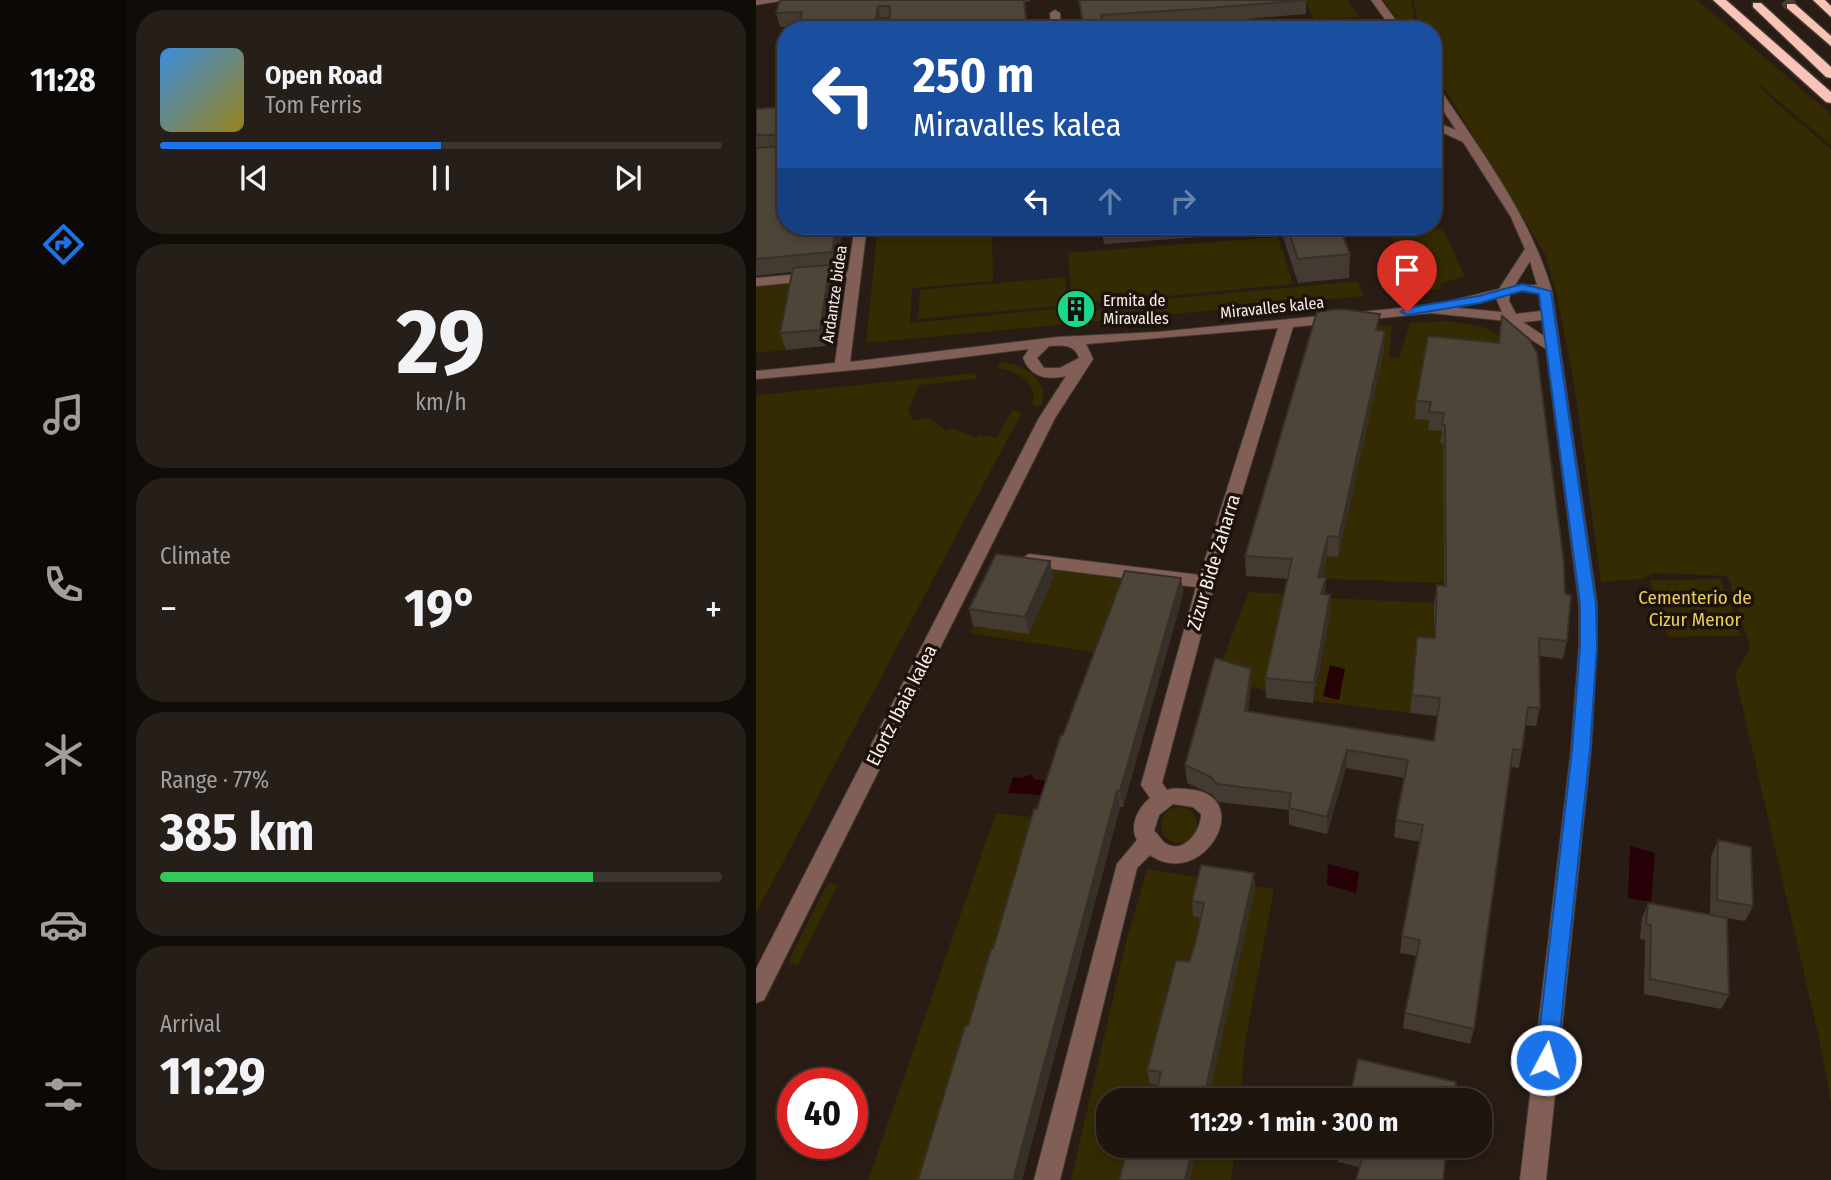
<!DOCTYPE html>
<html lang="en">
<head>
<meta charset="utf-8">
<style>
  :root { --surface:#1e150f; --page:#261e18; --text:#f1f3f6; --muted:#a19f9e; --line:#3c342f; --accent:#1a73e8 }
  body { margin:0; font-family:"Fira Sans Condensed",sans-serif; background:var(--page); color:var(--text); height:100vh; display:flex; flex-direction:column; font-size:26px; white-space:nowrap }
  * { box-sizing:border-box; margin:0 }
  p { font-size:23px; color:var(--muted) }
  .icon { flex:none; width:38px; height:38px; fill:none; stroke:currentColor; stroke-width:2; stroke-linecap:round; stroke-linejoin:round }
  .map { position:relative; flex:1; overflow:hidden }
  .drawer { display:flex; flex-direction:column; gap:10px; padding:10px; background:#100c08; width:630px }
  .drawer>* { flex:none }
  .guide { position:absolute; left:21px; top:21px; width:665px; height:214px; border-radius:28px; box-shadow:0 4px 10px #0003,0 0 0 2px var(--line); background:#1a4fa0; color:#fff; overflow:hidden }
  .speed { position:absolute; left:21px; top:1068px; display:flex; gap:14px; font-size:35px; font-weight:700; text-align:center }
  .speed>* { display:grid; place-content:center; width:91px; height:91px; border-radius:50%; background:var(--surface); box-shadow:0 4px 10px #0003,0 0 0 2px var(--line); line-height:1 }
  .speed .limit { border:10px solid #d22; background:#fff; color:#111 }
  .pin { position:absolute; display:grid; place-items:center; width:60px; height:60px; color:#fff; margin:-72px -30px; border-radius:50% 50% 50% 0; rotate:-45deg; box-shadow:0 0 7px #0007 }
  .pin .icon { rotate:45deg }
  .me { position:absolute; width:77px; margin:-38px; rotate:6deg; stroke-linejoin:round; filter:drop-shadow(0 0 5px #0008) }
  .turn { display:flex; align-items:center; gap:24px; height:147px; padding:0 21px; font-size:32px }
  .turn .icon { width:91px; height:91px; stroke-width:2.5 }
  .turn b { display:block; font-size:49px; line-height:60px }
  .lanes { display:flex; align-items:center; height:66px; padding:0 21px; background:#0003; justify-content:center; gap:35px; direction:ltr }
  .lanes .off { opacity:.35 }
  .big { font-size:52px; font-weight:700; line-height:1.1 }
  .drawer .widget { flex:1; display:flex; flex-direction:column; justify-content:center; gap:10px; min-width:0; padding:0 24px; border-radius:28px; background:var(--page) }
  .drawer .dial { align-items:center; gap:0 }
  .dial b { font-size:91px; line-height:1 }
  .song { display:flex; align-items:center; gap:21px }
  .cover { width:84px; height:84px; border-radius:10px; background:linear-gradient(135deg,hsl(210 70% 55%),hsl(50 70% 35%)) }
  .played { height:7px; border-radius:4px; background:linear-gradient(90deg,var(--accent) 50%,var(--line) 50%) }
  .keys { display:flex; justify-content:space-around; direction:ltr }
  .heat { display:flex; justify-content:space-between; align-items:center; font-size:38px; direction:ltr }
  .charge { height:10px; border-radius:5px; background:linear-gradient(90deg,#34c759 77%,var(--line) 0) }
  .trip { position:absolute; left:340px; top:1088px; width:396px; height:70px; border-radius:28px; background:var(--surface); box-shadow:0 4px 10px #0003,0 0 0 2px var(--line); font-weight:700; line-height:70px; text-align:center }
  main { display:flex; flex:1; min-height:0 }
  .dock { display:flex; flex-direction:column; width:126px; justify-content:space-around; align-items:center; background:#0c0806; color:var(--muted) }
  .dock .icon { width:49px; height:49px }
  .dock .selected { color:var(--accent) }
  .dock b { font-size:32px; color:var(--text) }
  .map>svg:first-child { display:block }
  .green { fill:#342b02 }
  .water { fill:#260108 }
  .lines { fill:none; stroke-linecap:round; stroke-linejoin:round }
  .highway-tunnel { stroke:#473c34; stroke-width:13; stroke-dasharray:13 6; stroke-linecap:butt }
  .minor-casing { stroke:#453a32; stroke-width:2 }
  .highway-casing { stroke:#453a32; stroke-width:3 }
  .minor { fill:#825f56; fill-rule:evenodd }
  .highway { fill:#f9c3b6; fill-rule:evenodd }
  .wall { fill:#433b31 }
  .shaded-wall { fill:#373028 }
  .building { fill:#4e4539; stroke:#373028; stroke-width:2; fill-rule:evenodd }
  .route { fill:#1a73e8; stroke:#114b97; stroke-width:2 }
  .labels { text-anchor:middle; stroke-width:7; stroke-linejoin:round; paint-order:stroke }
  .far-street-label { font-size:16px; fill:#f8efea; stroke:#1e130c }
  .far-poi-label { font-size:16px; fill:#f8efea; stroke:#1e130c; text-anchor:start }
  .street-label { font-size:19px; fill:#f8efea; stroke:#1e130c }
  .park-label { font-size:19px; fill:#eace5a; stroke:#1e130c }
</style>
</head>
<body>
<main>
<nav class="dock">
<b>11:28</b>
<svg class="icon selected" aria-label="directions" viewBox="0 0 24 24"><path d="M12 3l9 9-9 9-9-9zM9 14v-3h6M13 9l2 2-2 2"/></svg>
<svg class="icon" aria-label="music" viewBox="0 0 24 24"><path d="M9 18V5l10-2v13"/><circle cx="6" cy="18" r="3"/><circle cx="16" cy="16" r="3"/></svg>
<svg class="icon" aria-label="phone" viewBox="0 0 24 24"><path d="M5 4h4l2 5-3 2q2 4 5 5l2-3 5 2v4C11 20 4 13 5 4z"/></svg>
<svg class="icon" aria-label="climate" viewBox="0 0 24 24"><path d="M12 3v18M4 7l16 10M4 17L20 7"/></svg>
<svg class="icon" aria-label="car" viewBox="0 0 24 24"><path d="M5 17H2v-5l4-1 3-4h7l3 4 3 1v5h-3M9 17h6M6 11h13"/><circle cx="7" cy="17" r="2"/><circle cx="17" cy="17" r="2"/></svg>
<svg class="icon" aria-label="filters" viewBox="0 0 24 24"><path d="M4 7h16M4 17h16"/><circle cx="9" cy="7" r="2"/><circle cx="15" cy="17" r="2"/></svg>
</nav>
<section class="drawer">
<div class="widget">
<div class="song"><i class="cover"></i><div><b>Open Road</b><p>Tom Ferris</p></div></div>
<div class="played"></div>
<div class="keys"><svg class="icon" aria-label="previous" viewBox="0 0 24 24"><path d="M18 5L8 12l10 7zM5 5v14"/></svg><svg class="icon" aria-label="pause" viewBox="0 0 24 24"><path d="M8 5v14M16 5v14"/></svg><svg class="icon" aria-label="next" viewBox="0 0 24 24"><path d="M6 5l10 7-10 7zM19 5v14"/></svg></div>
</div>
<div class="widget dial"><b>29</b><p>km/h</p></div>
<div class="widget"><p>Climate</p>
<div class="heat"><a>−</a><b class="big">19°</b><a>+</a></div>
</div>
<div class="widget"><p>Range · 77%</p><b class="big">385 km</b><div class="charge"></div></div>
<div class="widget"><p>Arrival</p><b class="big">11:29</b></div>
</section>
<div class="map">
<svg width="1075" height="1180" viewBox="0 0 1075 1180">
  <rect width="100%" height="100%" fill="#281c14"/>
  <path class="green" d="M549 0H591L603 17 558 19Z
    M627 0H655L660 30H649Z
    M657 0H941L1075 114V145L998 80 1019 102 1075 149V1102L1063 1038 979 675 994 647 972 576 899 573 885 579 845 582 819 390 802 300 789 254 677 70V57L692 70 677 52V30H664Z
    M122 226H236L237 281 156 288 154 323 309 308 310 313 345 309V305L602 281 608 296 110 343Z
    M631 226H656L658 230C667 223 677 226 687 230L709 276 684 284 685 289 630 293 625 275 650 273Z
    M522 237 537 284 316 305 312 253Z
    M309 277 311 305 162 319 164 290Z
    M42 283 30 350 0 353V286Z
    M692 321 727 327 746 337 741 361 659 418 673 420 687 431 688 583 490 576 561 331 636 325 633 356 643 359 654 323Z
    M244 362C268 364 295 380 285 406L276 405C284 382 260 371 241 368Z
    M220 373V379L164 385 152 410 157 420 173 417 190 431 196 428 220 438 223 435 241 438 256 410 266 412 0 913V395Z
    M248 564 429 587 406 663 214 633 218 626 273 633 297 578Z
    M964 579 985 636 912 637 894 580Z
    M493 592 533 594 511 691 460 676Z
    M569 598 678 603 677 650 659 655 654 713 558 701 574 616Z
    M405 825a18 18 0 1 1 36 0a18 18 0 1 1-36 0Z
    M240 813 359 826 339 903 263 895 246 952 324 962 320 973 240 964 171 1180H112Z
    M391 869 518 889 489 1043 484 1101H352V1146H480L475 1180H315L370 942Z
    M72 883 82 885 42 965 32 963Z"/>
  <path class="water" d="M574 665 589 669 583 700 567 696Z
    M275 774 278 779 291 781 286 795 252 793 257 777 266 778Z
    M874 846 899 853 895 902 872 898Z
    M572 864 603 872 600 893 571 885Z"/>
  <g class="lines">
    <path class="highway-tunnel" d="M1030 0 1035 6"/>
    <g class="minor-casing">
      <path id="minor" d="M0 0H30L0 5Z
        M615 0H625L647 30 635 27 560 30 565 27 631 22Z
        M299 10 304 13 305 30H295L294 13Z
        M677 83 682 86C725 152 774 215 796 291L841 604V646L835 750 790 1180H764L815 750 823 646V604L790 349 754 326 751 321 675 313 537 327 459 582 406 783 411 790C420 787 429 789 438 790 499 800 446 891 394 855L381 868 304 1180H278L361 864 381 840C373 826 382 808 394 798L385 785 440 587 273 566 264 560 273 554 444 575 522 328 330 344 337 359 299 418 8 1000 0 1003V969L283 418 310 376C291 380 275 378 267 358L273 349 119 368 0 379V371L79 363 91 277 0 286V278L87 270 92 272 99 226H111L94 362 302 337 402 332 675 305 694 307V301L743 289 769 249 755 217 707 142 677 128V121L700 130 677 95ZM774 261 781 285H759ZM766 291 783 294 785 311 760 314 753 301 754 294ZM740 298 746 312 701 308 704 307ZM786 320 788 336 767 322ZM293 346C306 345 319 344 323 358L304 368H288L281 358ZM417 804 437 807 445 814C446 829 428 856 409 843 406 841 402 834 398 831L403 815Z"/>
    </g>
    <g class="highway-casing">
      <path id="highway" d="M957 0H970L1075 92V103L1070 102Z
        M1057 0H1069L1075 6V17Z
        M997 3H1005L1075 67V78L1070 77 997 7Z
        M1031 4H1039L1075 36V46L1031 8Z"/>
    </g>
    <use href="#minor" class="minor"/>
    <use href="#highway" class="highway"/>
  </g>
  <path class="wall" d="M24 0H274V1L269 2 272 30H42L43 27H24L20 13Z
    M323 0H550V14L443 23 346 29 347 30H327Z
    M30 100V150H27L30 161 29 168 30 226H87L81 268 75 269 79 281 69 346 30 350 24 333 36 272 0 276V109L28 107Z
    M345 226H583L594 254 593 278 542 283 525 231 348 244Z
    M623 330 628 350 582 557 571 556 566 578 569 595H574V616L557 703 510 698 509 678 532 579 490 576 489 556Z
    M672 336 811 641 807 659 783 656 784 708 780 726 769 725 766 750 763 768 754 767 718 1029 714 1044 647 1028 649 1013 661 956 644 953 646 936 664 842 638 837 640 820 649 778 590 768 571 834 533 825V810L462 802 457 795 431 783 429 765 495 669V686L492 711 678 741 681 716 654 713 661 637 678 638V603L681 585H688L687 443H684L686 431 672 430 673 420 659 419 660 401Z
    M294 561 297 578 273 634 217 626 213 609Z
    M425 578 427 595 367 807H364L266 1180H162L281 809 307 735Z
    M962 840 997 906 989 921 971 918 973 995 965 1009 888 994 889 940 884 939 886 918 892 903 954 914 955 856Z
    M498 873 499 889 402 1085 394 1084 391 1070 433 962 439 944 445 918 437 916 436 901Z
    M584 1146H691L603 1167 582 1162Z"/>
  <path class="shaded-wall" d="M122 6 125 20 120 18Z
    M346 22 347 30H327V25Z
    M25 146 30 161 26 184 21 169Z
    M80 226H87L81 268 76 252Z
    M74 265 79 281 69 346 64 330Z
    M629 331 628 350 582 557 583 537Z
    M572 536 571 556 561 597 562 577Z
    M294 561 297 578 273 634 269 617Z
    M425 578 427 595 367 807 364 791Z
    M570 578 569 598 565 594Z
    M574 595V616L557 703 558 683Z
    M495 669V686L490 728 489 711Z
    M591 750 590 768 571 834V817Z
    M361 791 364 807 266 1180H257Z
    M498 873 499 889 452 1101H447Z
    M437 1146H441L434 1180H429Z"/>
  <path class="building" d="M24 0H268L271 30H189V22L75 30H42L46 12 20 13ZM122 6H134V18H120Z
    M323 0H551L442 9 345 15 346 22 327 25Z
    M30 100V126L28 135H0V109L28 107Z
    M25 146 21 169 30 168V226H80L76 252 0 259V148Z
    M531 226H583L594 254 542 259Z
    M74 265 64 330 24 333 37 268Z
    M584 309 624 314 620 330 629 331 583 537 572 536 562 577 570 578 565 594 574 595 558 683 509 678 536 559 489 556 561 312Z
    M746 316 773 339 781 353 808 563 809 594 815 595 811 641 783 638 784 708 772 707 766 750 757 749 718 1029 649 1013 664 940 646 936 667 825 640 820 652 760 591 750 571 817 533 808 535 793 461 784 455 777 429 765 459 658 495 669 489 711 678 741 684 698 656 695 661 637 679 638 681 585 690 586 689 425H686L688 413 673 412 675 402 660 401 672 336 743 343Z
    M240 554 294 561 269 617 213 609Z
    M369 571 425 578 364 791H361L257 1180H162L209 1026H212L235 949H237L278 809H281L305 735H307Z
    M962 840 995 847 997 906 961 900Z
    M445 865 498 873 447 1101H398L405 1072 391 1070 420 960 433 962 439 944 448 903 436 901Z
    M892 903 971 918 973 995 894 979 895 925 890 924Z
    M602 1059 700 1082 698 1101H593Z
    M372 1146H437L429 1180H363Z
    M584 1146H691L687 1180H600L607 1155 583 1149Z"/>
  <path class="route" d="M766 284 795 291 840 604 841 646 834 750 801 1060 798 1067 790 1070 783 1067 780 1060 816 750 824 646V604L783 294 766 291 724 303 651 315 645 312 651 308 723 296Z"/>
  <defs>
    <g id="building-disc" transform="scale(2.0125)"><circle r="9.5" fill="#19d989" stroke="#1e130c"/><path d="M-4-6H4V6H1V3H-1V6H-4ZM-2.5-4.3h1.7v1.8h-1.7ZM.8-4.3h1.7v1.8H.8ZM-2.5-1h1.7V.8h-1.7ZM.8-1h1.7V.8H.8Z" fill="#111"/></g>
  </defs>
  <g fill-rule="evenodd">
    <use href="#building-disc" x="320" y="309"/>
  </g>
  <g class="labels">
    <g class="far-street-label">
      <text transform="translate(78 294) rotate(-82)" y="6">Ardantze bidea</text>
      <text transform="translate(516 307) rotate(-6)" y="6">Miravalles kalea</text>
    </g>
    <g class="far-poi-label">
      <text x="347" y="306">Ermita de<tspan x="347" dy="18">Miravalles</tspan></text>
    </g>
    <g class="street-label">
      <text transform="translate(457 562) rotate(-73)" y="7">Zizur Bide Zaharra</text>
      <text transform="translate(145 705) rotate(-63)" y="7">Elortz Ibaia kalea</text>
    </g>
    <g class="park-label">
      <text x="939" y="604">Cementerio de<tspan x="939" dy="22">Cizur Menor</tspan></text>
    </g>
  </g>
</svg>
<div class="speed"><div class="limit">40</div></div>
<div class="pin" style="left:651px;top:312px;background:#d93025"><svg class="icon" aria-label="arrive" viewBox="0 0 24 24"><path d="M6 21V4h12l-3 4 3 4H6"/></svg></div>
<svg class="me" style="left:790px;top:1060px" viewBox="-20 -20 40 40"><circle r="17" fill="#1a73e8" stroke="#fff" stroke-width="3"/><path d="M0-11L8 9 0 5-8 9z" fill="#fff"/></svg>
<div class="trip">11:29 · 1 min · 300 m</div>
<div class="guide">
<div class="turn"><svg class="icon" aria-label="left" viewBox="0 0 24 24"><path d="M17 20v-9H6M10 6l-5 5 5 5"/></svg><div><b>250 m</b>Miravalles kalea</div></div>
<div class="lanes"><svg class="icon" aria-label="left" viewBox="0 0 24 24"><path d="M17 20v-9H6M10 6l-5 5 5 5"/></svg><svg class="icon off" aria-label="ahead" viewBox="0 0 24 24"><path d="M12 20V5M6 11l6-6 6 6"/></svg><svg class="icon off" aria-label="right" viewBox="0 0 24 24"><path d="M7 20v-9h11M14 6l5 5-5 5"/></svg></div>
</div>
</div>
</main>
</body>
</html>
